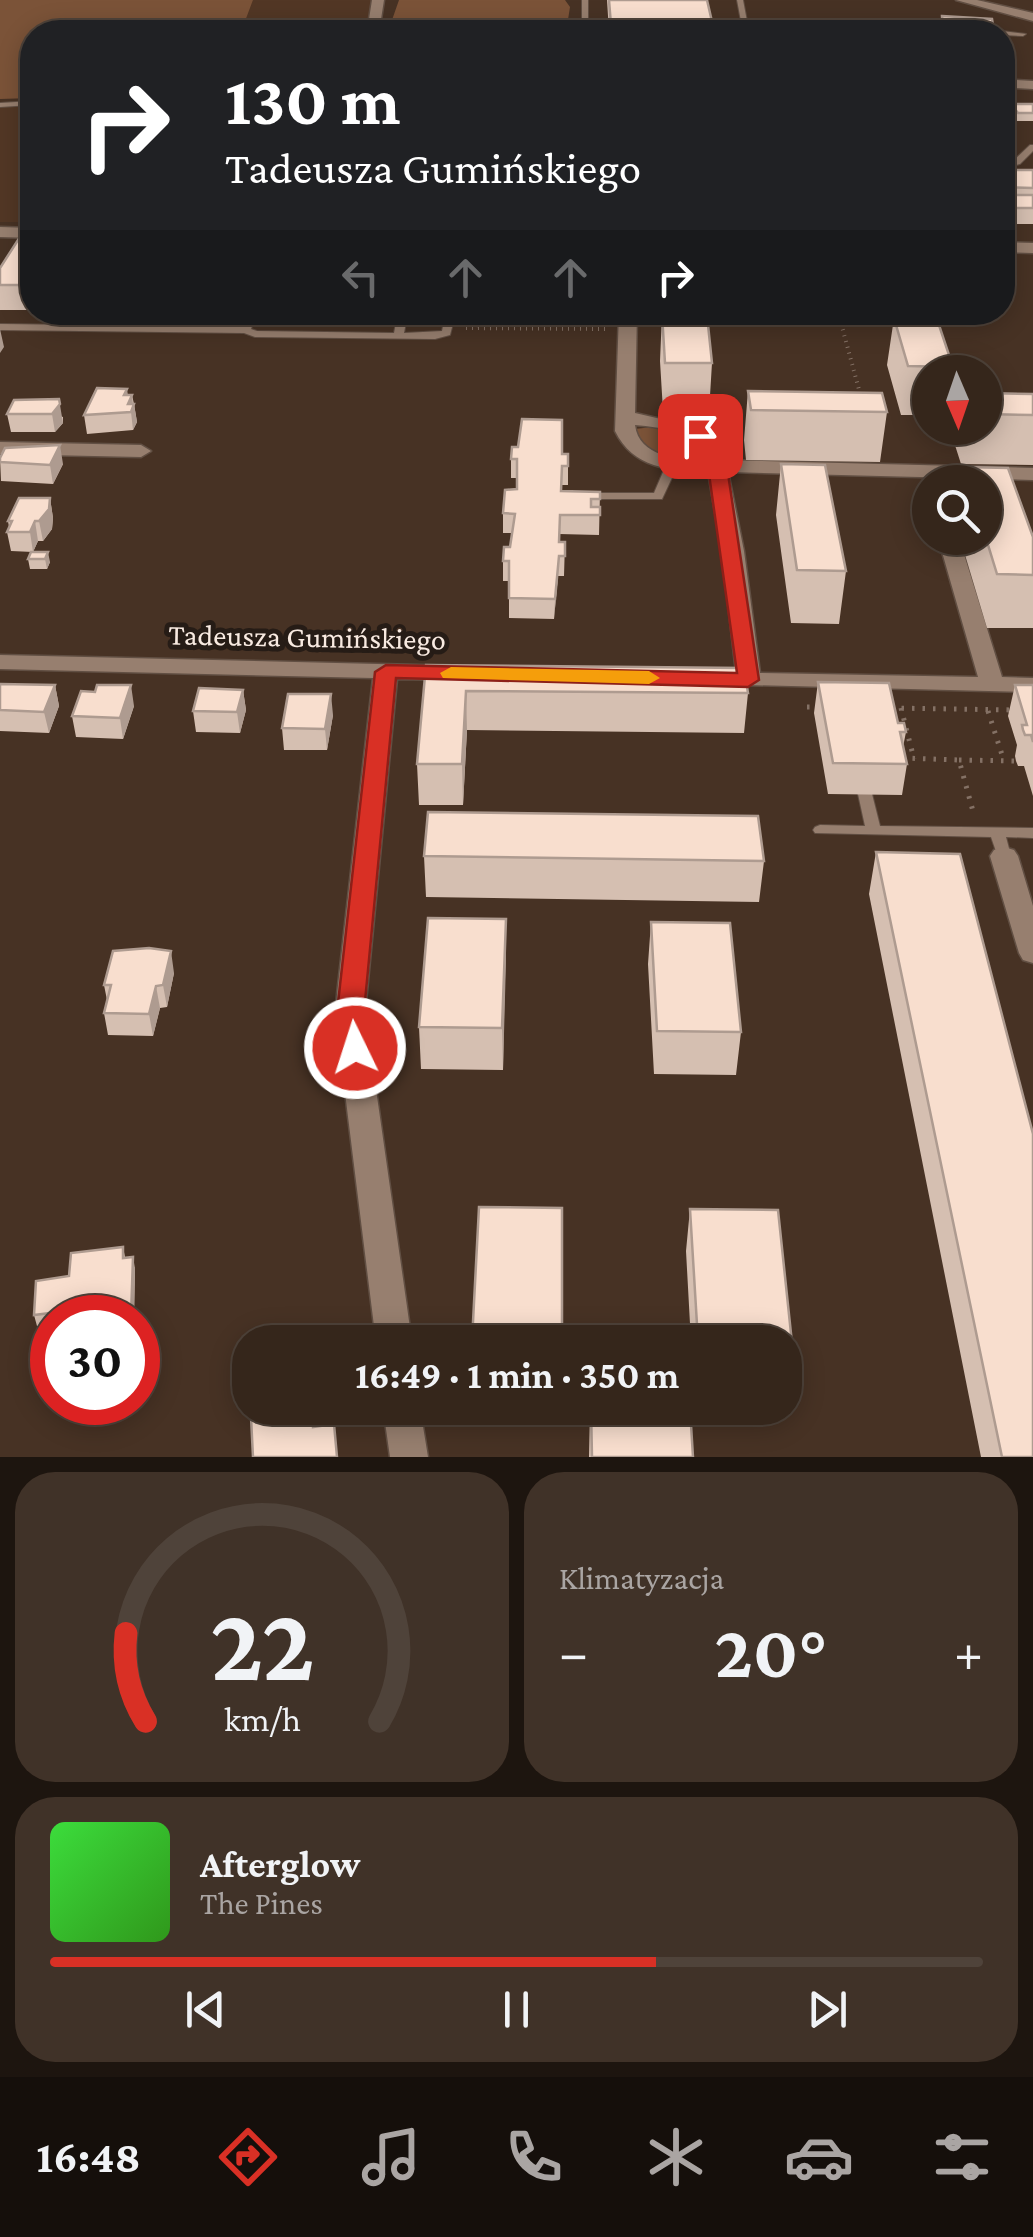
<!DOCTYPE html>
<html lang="pl">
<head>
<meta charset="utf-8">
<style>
  :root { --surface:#35261b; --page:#403228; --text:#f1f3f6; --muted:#aaa5a3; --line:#4f433a; --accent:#d93025 }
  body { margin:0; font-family:"Crimson Pro",serif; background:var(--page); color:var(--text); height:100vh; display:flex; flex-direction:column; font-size:38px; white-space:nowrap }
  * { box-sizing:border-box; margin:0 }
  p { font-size:32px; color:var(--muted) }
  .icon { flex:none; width:55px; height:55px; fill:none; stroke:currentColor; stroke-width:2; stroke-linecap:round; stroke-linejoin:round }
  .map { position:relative; height:1457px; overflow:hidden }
  .drawer { display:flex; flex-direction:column; gap:15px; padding:15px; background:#1d150f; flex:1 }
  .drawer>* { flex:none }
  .top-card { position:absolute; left:20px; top:20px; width:995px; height:305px; border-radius:40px; box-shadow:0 5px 25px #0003,0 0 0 2px var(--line); background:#202124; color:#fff; overflow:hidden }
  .needle { width:65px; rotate:178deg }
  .tools { position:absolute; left:912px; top:355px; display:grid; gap:20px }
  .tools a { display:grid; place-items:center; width:90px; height:90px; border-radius:50%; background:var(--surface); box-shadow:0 5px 25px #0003,0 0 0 2px var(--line); font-size:50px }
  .speed { position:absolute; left:30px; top:1295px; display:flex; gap:20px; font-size:50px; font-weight:700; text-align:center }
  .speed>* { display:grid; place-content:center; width:130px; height:130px; border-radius:50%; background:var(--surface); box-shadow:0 5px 25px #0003,0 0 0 2px var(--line); line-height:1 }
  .speed .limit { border:15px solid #d22; background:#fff; color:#111 }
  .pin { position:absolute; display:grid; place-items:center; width:85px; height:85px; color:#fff; margin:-42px; border-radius:20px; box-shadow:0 5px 15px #0006 }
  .me { position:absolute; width:110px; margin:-55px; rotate:356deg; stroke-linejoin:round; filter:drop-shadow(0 0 8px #0008) }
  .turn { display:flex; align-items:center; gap:35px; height:210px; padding:0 40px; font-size:45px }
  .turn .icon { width:130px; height:130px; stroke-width:2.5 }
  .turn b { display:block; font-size:70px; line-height:85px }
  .lanes { display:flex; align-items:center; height:95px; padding:0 40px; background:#0003; justify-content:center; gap:50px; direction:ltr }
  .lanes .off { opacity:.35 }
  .big { font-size:75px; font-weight:700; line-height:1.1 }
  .drawer .widget { flex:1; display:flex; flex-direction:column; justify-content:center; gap:15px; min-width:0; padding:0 35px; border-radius:40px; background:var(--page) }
  .drawer .dial { align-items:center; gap:0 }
  .dial svg { height:260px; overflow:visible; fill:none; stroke:var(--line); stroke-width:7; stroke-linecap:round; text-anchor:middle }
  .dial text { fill:var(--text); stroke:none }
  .song { display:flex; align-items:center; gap:30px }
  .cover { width:120px; height:120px; border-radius:15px; background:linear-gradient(135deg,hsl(120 70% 55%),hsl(110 70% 35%)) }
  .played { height:10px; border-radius:5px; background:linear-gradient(90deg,var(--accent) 65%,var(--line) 65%) }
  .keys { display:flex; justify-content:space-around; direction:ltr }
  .heat { display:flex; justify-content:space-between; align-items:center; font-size:55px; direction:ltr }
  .drawer .tiles { flex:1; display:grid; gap:15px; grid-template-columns:1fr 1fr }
  .widget:last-child { grid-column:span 2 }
  .trip { position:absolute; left:232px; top:1325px; width:570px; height:100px; border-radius:40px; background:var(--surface); box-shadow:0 5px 25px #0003,0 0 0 2px var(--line); font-weight:700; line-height:100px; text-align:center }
  .menu { display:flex; height:160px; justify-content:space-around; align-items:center; background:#150f0b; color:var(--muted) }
  .menu .icon { width:70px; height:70px }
  .menu .selected { color:var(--accent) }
  .menu b { font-size:45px; color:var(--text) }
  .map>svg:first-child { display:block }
  .built { fill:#523725 }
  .green { fill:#7b5338 }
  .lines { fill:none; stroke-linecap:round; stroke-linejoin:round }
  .lane-casing { stroke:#614f43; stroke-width:2 }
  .street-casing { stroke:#614f43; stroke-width:3 }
  .path-far1 { stroke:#847165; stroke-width:4; stroke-dasharray:1 5; stroke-linecap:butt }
  .path { stroke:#847165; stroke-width:5; stroke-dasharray:2.5 8; stroke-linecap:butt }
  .lane { fill:#977f6f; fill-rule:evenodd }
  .street { fill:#977f6f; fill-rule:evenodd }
  .wall { fill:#d5bfb1 }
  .shaded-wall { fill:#ae9b90 }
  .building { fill:#f8dece; stroke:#ae9b90; stroke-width:2.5 }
  .route { fill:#d93025; stroke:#8d1f18; stroke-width:2.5 }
  .slow { fill:#f59e0b }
  .labels { text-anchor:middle; stroke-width:10; stroke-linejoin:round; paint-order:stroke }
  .street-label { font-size:30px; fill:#f8eae1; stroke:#261c16 }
</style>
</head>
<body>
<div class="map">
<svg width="1033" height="1457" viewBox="0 0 1033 1457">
  <rect width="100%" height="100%" fill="#473224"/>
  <path class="built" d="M253 0H373L365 32H241Z
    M32 106V222H0V107Z"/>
  <path class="green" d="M0 0H253L241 32H32V98L0 99Z
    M399 0H565L570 7 567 26 397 24 392 20Z
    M652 427 697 442 705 462 670 459 642 446 635 429Z"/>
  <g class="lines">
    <g class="lane-casing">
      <path id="lane" d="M582 0H588V32H582Z
        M737 0H743L749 32H743Z
        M911 27 988 30 991 32H908V29Z
        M1002 31 1026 34 1023 36 1002 35V32H999Z
        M32 101V105L0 107V103Z
        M1030 145H1033V151L1020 164 1002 169V164L1014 160Z
        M247 312H257L251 329 257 331 394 333 398 312H408L404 333 442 331 446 312H456L450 335 435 339 255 337 244 333 0 330V324L242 327Z
        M672 462 678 465 662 499H589L583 496 589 493H654L666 465Z
        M865 789 872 794 880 826 1033 828V838L1006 837 1011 856 1009 860H999L991 837 815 833 813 830 815 827 820 825 865 826 858 794Z"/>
    </g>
    <g class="street-casing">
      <path id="street" d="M372 0H384L379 32H367Z
        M956 0H977L1033 13V21Z
        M1002 79 1033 81V89L1002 87Z
        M0 227 32 228V238L0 237Z
        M1002 242 1033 243V253L1002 252Z
        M619 312H637L635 413 700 428 708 433 723 460 1033 468V480L728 472 744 551 760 673 978 677 938 538H959L1002 677 1033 678V692L706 684 703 679 706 674 736 672 722 551 709 478 707 472C670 471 633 468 615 431ZM635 425C663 428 693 429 703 460 677 459 639 457 635 425Z
        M0 442 141 445 151 451 141 457 0 454Z
        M0 655 460 666 472 673 460 680 397 679 365 1012 412 1342H376L335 1012 373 678 0 669Z
        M1004 847 1014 850 1018 856 1033 906V963L1023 960 1019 953 990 856 994 850Z
        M383 1408H420L428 1457H390Z"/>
    </g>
    <path class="path-far1" d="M838 312 861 397
      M476 327 477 312
      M466 328 605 329"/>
    <path class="path" d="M807 707H820
      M891 708 1015 710
      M901 708 914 759
      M988 711 1004 761
      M902 758 959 760 974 815
      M959 760 1016 761"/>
    <use href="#lane" class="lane"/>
    <use href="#street" class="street"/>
  </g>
  <path class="wall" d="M607 0H707L713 26 712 32H609Z
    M1002 104 1010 108 1011 104H1033V121H1016L1013 116 1012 121H1002Z
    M1010 170H1033V224H1002V176H1009Z
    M32 226V310H0V268Z
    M271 312H325L324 317H315L314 321 279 320 278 317 271 316Z
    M528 312H581V321L537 324V321H528Z
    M662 314 712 363 709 412 663 411 660 361Z
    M894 318 953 367 952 372H930V415H901L887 365Z
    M748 391 887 412 880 462 746 460 744 440Z
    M985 393 1033 394V465L961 464 954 442 957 428H985Z
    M128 395H132L134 404 137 422 133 430 87 434 84 415Z
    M14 400 63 417V423L55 432H11L7 414Z
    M562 454H568V485H562L561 491 600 492 599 535 559 534V542H565L564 576H558L554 619 509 618V581H503V561L510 547 512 533H503V513L517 489V478H511V459Z
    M0 458 63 464 53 484 1 481Z
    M781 464 846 571 839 624 791 623 776 515Z
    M963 467 1008 468 1033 537V628H987L960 538H985V482H960Z
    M50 498 53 518 52 529 43 541H38L33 552 11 551 7 532 9 527 8 521Z
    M31 552 50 562 47 569H30L28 559Z
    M426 665 748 693 744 733 467 730 463 805H419L417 764Z
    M818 682 898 723 906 732 903 747 907 764 902 795 828 794 814 713Z
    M0 684 55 685 59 706 49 733 0 731Z
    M1015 685H1033V796L1024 766H1018L1016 761 1015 756 1017 745 1008 716Z
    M243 690 246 710 240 733 196 732 193 711Z
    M134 706 123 739 76 737 72 716Z
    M333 715 327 750H284L282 728Z
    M876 852 1033 1457H981L869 894Z
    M424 856 764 861 759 902 426 897Z
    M506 919 503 1070 421 1069 419 1027Z
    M651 922 741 1032 736 1075 654 1074 648 964Z
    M174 973 167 1007 160 1008 153 1036 108 1035 104 1013 107 1000 104 985Z
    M479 1207 562 1342H472Z
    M690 1209 792 1343 786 1385 785 1342H691L686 1251Z
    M123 1247 125 1257 135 1268 134 1318H52V1325L37 1326 34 1315 69 1276Z
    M590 1408H690L693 1457H589Z"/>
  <path class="shaded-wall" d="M32 277V310L27 285Z
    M0 329 4 347 0 353Z
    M127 389 129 402 132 395 133 405 134 404 137 422 133 430 131 412 129 409 127 413 124 395Z
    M59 399 63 423 55 432 52 414Z
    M60 445 63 464 53 484 50 465Z
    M50 498 53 518 52 529 43 541 39 521Z
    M560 515 558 576 554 619 555 599Z
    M35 521 38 541 33 552 30 532Z
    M48 552 50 562 47 569 45 559Z
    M55 685 59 706 49 733 44 712Z
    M131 685 134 706 123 739 120 718Z
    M243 690 246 710 240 733 237 712Z
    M466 691 467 730 463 805 462 764Z
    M331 694 333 715 327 750 325 729Z
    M506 919V961L503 1070 502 1028Z
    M171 951 174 973 167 1007 163 985Z
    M156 986 160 1008 153 1036 149 1014Z
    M133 1257 135 1268 134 1318H131Z"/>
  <path class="building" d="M609 0H707L713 26 611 25Z
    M942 16 992 19 994 32H943Z
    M1002 104H1007L1014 113H1002Z
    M1011 104H1033V113H1018Z
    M1010 170H1033V188L1002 187V176H1013Z
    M1002 195H1033V208H1002Z
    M27 226H32V277L27 285H0V268Z
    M662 314 707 315 712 363H665Z
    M894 318 937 319 953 367 908 366Z
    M97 388 127 389 124 395H132L128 404H134L131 412 84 415Z
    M748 391 882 393 887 412 751 410Z
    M985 393 1033 394V415L985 414Z
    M59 399 60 404 52 414H7L14 400Z
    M522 419 562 420V454H568V466H562L561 491 600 492V499H591V507H600V515H560L559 542H565V556H559L555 599 509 598V561H503L504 547H510L515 514 503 513 505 490 517 489V459H511L512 447H518Z
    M60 445 50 465 0 462V458L5 448Z
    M781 464 825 465 846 571 797 570Z
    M963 467 1008 468 1033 537V575L997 574 985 535V482H968Z
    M19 498H50L49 509 39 521H35L30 532H7L12 521H8Z
    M31 552H48L45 559H28Z
    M426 665 744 668 748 693 466 691 462 764H417Z
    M818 682 889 683 898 723H904L906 732H900L907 764 833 763Z
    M0 684 55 685 44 712 0 710Z
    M97 685H131L120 718 72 716 81 691 95 692Z
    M1015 685H1033V742L1031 735H1025L1023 730 1022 725H1027Z
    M199 688 243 690 237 712 193 711Z
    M288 694H331L325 729 282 728Z
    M428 812 758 816 764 861 424 856Z
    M876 852 960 854 1033 1134V1457H1002Z
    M428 918 506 919 502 1028 419 1027Z
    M651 922 730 923 741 1032 657 1031Z
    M149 948 171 951 163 985 156 986 149 1014 104 1013 111 985H104L113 951Z
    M479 1207 562 1208V1342L472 1341Z
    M690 1209 778 1210 792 1343 698 1341Z
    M123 1247V1258L133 1257 131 1316 67 1318V1311L34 1315 36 1281 69 1276 71 1253Z
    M259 1408H312L313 1427 334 1424 337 1457H253L251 1417 259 1415Z
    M591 1408H690L693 1457H592Z"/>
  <path class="route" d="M700 431 719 447 727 467 759 680 748 687 396 678 364 1012 369 1048 365 1055 355 1058 345 1055 337 1012 375 672 386 665 737 673 708 467 704 452 691 436Z"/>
  <path class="slow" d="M451 667 649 671 660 678 649 684 443 678 440 673Z"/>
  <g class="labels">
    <g class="street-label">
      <text transform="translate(307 637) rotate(1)" y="10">Tadeusza Gumińskiego</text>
    </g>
  </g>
</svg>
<div class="tools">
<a><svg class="needle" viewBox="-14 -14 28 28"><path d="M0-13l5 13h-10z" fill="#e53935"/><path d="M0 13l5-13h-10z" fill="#aaa5a3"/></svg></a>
<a><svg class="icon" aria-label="search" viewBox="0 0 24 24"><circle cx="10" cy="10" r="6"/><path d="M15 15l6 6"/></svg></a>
</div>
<div class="speed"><div class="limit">30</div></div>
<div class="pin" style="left:700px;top:436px;background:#d93025"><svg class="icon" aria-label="arrive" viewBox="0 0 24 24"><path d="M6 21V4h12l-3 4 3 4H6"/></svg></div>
<svg class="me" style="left:355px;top:1048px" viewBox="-20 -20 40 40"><circle r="17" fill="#d93025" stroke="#fff" stroke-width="3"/><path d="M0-11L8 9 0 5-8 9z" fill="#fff"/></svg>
<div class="trip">16:49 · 1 min · 350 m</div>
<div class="top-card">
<div class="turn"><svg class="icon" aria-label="right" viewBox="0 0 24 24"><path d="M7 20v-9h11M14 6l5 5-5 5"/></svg><div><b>130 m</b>Tadeusza Gumińskiego</div></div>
<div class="lanes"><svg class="icon off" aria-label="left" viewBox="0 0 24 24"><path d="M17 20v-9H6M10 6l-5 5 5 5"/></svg><svg class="icon off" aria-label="ahead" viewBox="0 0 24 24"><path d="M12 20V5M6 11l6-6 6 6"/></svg><svg class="icon off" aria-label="ahead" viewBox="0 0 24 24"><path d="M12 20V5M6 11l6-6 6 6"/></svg><svg class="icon" aria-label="right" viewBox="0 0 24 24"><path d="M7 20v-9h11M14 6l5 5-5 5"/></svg></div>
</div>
</div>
<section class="drawer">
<div class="tiles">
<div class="widget dial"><svg viewBox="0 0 100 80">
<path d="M14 69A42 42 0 1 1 86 69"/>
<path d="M14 69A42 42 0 0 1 8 42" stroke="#d93025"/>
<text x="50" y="56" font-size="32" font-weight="700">22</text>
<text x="50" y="72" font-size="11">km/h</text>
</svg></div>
<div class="widget"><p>Klimatyzacja</p>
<div class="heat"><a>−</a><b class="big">20°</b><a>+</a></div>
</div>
<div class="widget">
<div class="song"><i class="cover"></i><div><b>Afterglow</b><p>The Pines</p></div></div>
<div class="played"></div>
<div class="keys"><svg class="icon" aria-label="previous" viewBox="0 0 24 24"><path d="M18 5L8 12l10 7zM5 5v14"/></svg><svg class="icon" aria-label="pause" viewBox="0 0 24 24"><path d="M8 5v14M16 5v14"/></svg><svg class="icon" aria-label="next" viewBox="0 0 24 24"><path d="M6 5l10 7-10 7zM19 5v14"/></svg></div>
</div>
</div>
</section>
<nav class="menu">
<b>16:48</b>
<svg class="icon selected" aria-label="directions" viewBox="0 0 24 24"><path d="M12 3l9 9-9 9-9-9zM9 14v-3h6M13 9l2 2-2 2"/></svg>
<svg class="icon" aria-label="music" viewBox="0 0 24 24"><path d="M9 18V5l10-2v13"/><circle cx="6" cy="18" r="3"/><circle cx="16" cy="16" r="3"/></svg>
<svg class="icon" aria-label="phone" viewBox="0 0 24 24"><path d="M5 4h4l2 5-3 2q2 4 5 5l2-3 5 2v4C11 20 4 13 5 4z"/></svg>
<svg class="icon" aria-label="climate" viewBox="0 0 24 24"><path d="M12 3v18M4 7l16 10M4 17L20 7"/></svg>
<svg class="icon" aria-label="car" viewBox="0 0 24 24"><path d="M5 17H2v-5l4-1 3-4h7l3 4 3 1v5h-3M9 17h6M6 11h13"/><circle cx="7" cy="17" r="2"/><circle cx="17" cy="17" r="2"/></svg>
<svg class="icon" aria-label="filters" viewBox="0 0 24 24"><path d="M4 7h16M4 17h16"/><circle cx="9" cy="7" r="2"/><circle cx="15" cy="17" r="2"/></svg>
</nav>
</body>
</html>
